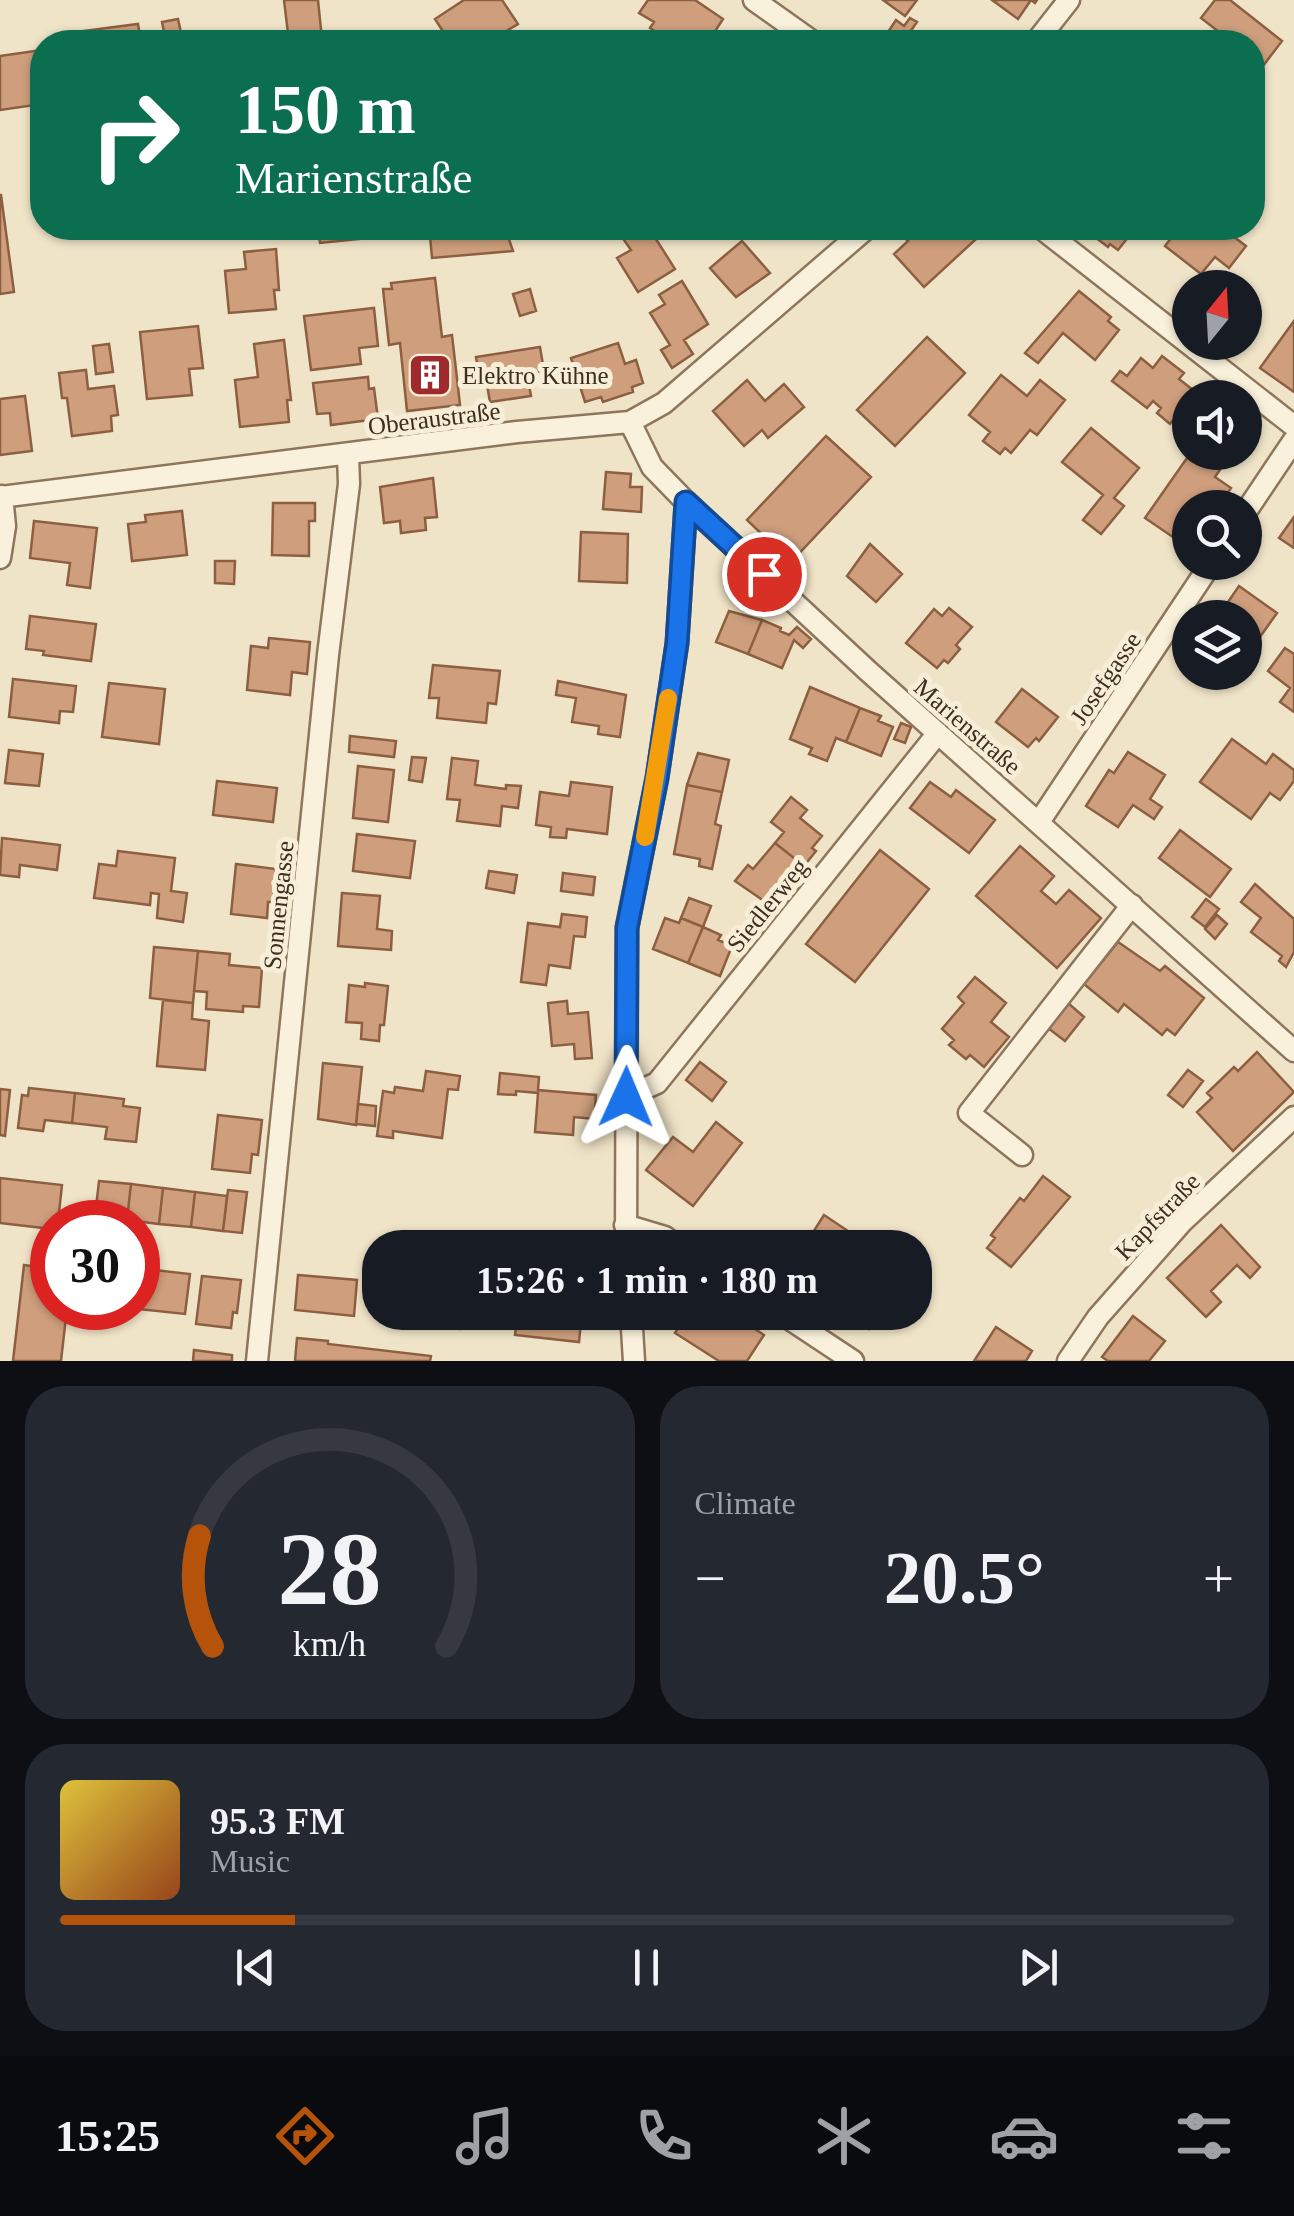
<!DOCTYPE html>
<html lang="en">
<head>
<meta charset="utf-8">
<style>
  :root { --surface:#171b24; --page:#242831; --text:#f1f3f6; --muted:#9ea1a6; --line:#363941; --accent:#b45309 }
  body { margin:0; font-family:"Times New Roman",serif; background:var(--page); color:var(--text); height:100vh; display:flex; flex-direction:column; font-size:38px; white-space:nowrap }
  * { box-sizing:border-box; margin:0 }
  p { font-size:32px; color:var(--muted) }
  .icon { flex:none; width:55px; height:55px; fill:none; stroke:currentColor; stroke-width:2; stroke-linecap:round; stroke-linejoin:round }
  .map { position:relative; height:1361px; overflow:hidden }
  .side { display:flex; flex-direction:column; gap:25px; padding:25px; background:#0d0f14; flex:1 }
  .side>* { flex:none }
  .top-card { position:absolute; left:30px; top:30px; width:1235px; height:210px; border-radius:40px; box-shadow:0 2px 8px #0004; background:#0b6e4f; color:#fff; overflow:hidden }
  .needle { width:65px; rotate:18deg }
  .controls { position:absolute; left:1172px; top:270px; display:grid; gap:20px }
  .controls a { display:grid; place-items:center; width:90px; height:90px; border-radius:50%; background:var(--surface); box-shadow:0 2px 8px #0004; font-size:50px }
  .speed { position:absolute; left:30px; top:1200px; display:flex; gap:20px; font-size:50px; font-weight:700; text-align:center }
  .speed>* { display:grid; place-content:center; width:130px; height:130px; border-radius:50%; background:var(--surface); box-shadow:0 2px 8px #0004; line-height:1 }
  .speed .limit { border:15px solid #d22; background:#fff; color:#111 }
  .pin { position:absolute; display:grid; place-items:center; width:85px; height:85px; color:#fff; margin:-42px; border:5px solid #fff; border-radius:50%; box-shadow:0 2px 10px #0007 }
  .me { position:absolute; width:110px; margin:-55px; rotate:1deg; stroke-linejoin:round; filter:drop-shadow(0 0 8px #0008) }
  .turn { display:flex; align-items:center; gap:35px; height:210px; padding:0 40px; font-size:45px }
  .turn .icon { width:130px; height:130px; stroke-width:2.5 }
  .turn b { display:block; font-size:70px; line-height:85px }
  .big { font-size:75px; font-weight:700; line-height:1.1 }
  .side .tile { flex:1; display:flex; flex-direction:column; justify-content:center; gap:15px; min-width:0; padding:0 35px; border-radius:40px; background:var(--page) }
  .side .dial { align-items:center; gap:0 }
  .dial svg { height:260px; overflow:visible; fill:none; stroke:var(--line); stroke-width:7; stroke-linecap:round; text-anchor:middle }
  .dial text { fill:var(--text); stroke:none }
  .song { display:flex; align-items:center; gap:30px }
  .cover { width:120px; height:120px; border-radius:15px; background:linear-gradient(135deg,hsl(50 70% 55%),hsl(20 70% 35%)) }
  .played { height:10px; border-radius:5px; background:linear-gradient(90deg,var(--accent) 20%,var(--line) 20%) }
  .keys { display:flex; justify-content:space-around; direction:ltr }
  .heat { display:flex; justify-content:space-between; align-items:center; font-size:55px; direction:ltr }
  .side .tiles { flex:1; display:grid; gap:25px; grid-template-columns:1fr 1fr }
  .tile:last-child { grid-column:span 2 }
  .trip { position:absolute; left:362px; top:1230px; width:570px; height:100px; border-radius:40px; background:var(--surface); box-shadow:0 2px 8px #0004; font-weight:700; line-height:100px; text-align:center }
  .tab-bar { display:flex; height:160px; justify-content:space-around; align-items:center; background:#090b0e; color:var(--muted) }
  .tab-bar .icon { width:70px; height:70px }
  .tab-bar .current { color:var(--accent) }
  .tab-bar b { font-size:45px; color:var(--text) }
  .map>svg:first-child { display:block }
  .building { fill:#cf9f7d; stroke:#8d5f41; stroke-width:2.5 }
  .lines { fill:none; stroke-linecap:round; stroke-linejoin:round }
  .street-casing { stroke:#8d765c; stroke-width:25 }
  .street { stroke:#faf1dc; stroke-width:20 }
  .route-casing { stroke:#114b97; stroke-width:25 }
  .route { stroke:#1a73e8; stroke-width:18 }
  .slow { stroke:#f59e0b; stroke-width:18 }
  .labels { text-anchor:middle; stroke-width:10; stroke-linejoin:round; paint-order:stroke }
  .poi-label { font-size:25px; fill:#3d2e20; stroke:#f7eed8; text-anchor:start }
  .street-label { font-size:25px; fill:#3d2e20; stroke:#f7eed8 }
</style>
</head>
<body>
<div class="map">
<svg width="1294" height="1361" viewBox="0 0 1294 1361">
  <rect width="100%" height="100%" fill="#f0e4c8"/>
  <path class="building" d="M284 0H318L322 39 289 42Z
    M464 0H502L518 24 488 42H450L435 19Z
    M648 0H695L723 19 708 42H671L650 28 654 22 639 13Z
    M883 0H917L905 16Z
    M992 0H1037L1035 3 1031 0 1018 19Z
    M1215 0H1230L1282 41 1263 66 1252 58V42H1232L1201 18Z
    M910 18 917 22 903 42 882 41 896 20 904 26Z
    M178 19 183 42H166L162 22Z
    M138 24 141 42H84L83 31Z
    M42 50V104L0 110V56Z
    M1 195 14 292 0 294V195Z
    M318 228H359L360 239 320 243Z
    M414 228H505L513 251 432 258 430 236 412 235Z
    M645 228H649L675 269 638 292 617 258 631 250 624 240Z
    M915 228H988L924 287 894 254 908 241 904 237Z
    M1083 228H1122L1129 236 1118 250 1110 244 1108 247Z
    M1179 228H1211L1222 236 1226 231 1246 246 1229 268 1215 257 1201 274 1165 246Z
    M742 241 770 273 736 297 710 268Z
    M276 249 279 290H274L276 309 229 313 225 271 246 269 244 252Z
    M435 278 442 337 452 335 460 405 407 411 400 343 389 345 383 289H392L391 283Z
    M682 281 708 324 684 340 693 354 672 368 661 350 670 345 650 313 665 304 659 295Z
    M530 289 536 311 520 316 513 294Z
    M1079 291 1111 317 1108 321 1119 330 1095 360 1063 333 1038 363 1025 353Z
    M374 308 378 346 359 348 361 364 311 370 304 316Z
    M1294 321V392L1260 368Z
    M198 326 203 368 189 369 192 395 147 399 140 332Z
    M927 337 965 373 895 446 857 410Z
    M284 340 291 400H287L289 422 240 427 235 380 258 377 254 344Z
    M618 343 625 364 636 360 643 383 632 387 633 392 603 402 601 397 585 402 571 358Z
    M109 344 113 372 96 374 93 346Z
    M540 347 544 371 527 374 531 396 490 402 487 385 481 387 476 357Z
    M1162 356 1184 373 1179 379 1202 397 1190 398V413L1184 422 1176 416 1170 424 1157 413 1161 408 1153 401 1147 408 1112 381 1120 371 1127 376 1141 358 1153 368Z
    M86 370 88 389 114 386 118 415 111 416 112 431 72 436 67 398H62L59 373Z
    M1001 375 1027 396 1040 380 1065 400 1037 435 1030 430 1011 453 1005 448 1000 454 983 441 990 432 969 415Z
    M368 377 369 389 374 388 378 419 331 425 330 413 317 414 313 383Z
    M747 380 765 401 784 384 804 407 768 438 762 430 744 446 713 411Z
    M25 396 32 451 0 455V399Z
    M1091 428 1139 468 1114 498 1124 506 1101 534 1083 520 1103 495 1062 462Z
    M826 436 871 477 791 562 747 520Z
    M1199 452H1232L1215 477 1231 488 1217 508H1190L1189 548 1145 518 1187 458 1193 462Z
    M606 472 631 474 630 487H642L641 512 603 509Z
    M433 478 437 517 425 518 426 530 401 533 400 521 384 523 380 487Z
    M273 503H315V521H309V556L272 555Z
    M182 511 187 555 132 561 128 524 146 522 145 515Z
    M1294 517V548L1279 538Z
    M34 521 97 528 90 588 67 585 70 563 30 558Z
    M581 532 628 534 627 583 579 581Z
    M870 544 902 574 876 602 847 576Z
    M215 561H235L234 584 215 583Z
    M1239 586 1277 613 1245 658V618H1217Z
    M949 608 972 627 956 645 960 649 948 663 944 660 937 668 906 643 934 609 942 616Z
    M729 611 762 620 748 654 716 642Z
    M30 616 96 624 91 661 43 655 44 651 26 649Z
    M762 620 781 628 780 631 789 635 797 627 811 639 803 648 794 640 782 668 748 654Z
    M269 638 310 642 307 674 292 672 290 695 247 690 251 646 268 648Z
    M1285 648 1294 654V712L1280 702 1290 688 1268 671Z
    M433 665 500 671 496 704 488 703 486 723 437 718 439 698H429Z
    M13 679 76 686 73 712 60 711 59 723 9 717Z
    M558 681 626 695 620 737 598 734 599 726 572 722 576 698 556 695Z
    M109 683 165 689 159 744 102 737Z
    M810 687 860 708 846 742 836 738 827 761 809 754 812 748 790 739Z
    M1022 689 1058 717 1039 741 1036 738 1028 747 996 722Z
    M860 708 881 716 878 721 893 727 881 756 846 742Z
    M901 723 911 727 905 743 894 739Z
    M350 736 396 741 394 757 349 752Z
    M1232 739 1266 764 1273 754 1294 770V781L1280 800 1270 793 1251 819 1200 782Z
    M9 750 43 754 39 786 5 783Z
    M1128 752 1165 775 1150 799 1162 807 1154 819 1133 805 1118 827 1086 806 1109 770 1114 773Z
    M698 753 729 760 722 792 687 785Z
    M412 757 426 758 422 782 409 780Z
    M452 758 478 761 475 785 506 789V785L521 786 518 808 502 806 500 826 457 821 460 800 447 799Z
    M358 766 394 770 388 822 353 818Z
    M217 781 277 788 273 822 213 815Z
    M571 782 612 787 607 834 567 829 566 838 550 837 551 827 536 825 540 792 569 796Z
    M930 782 951 797 956 790 995 820 969 853 910 808Z
    M687 785 722 792 715 824 721 826 712 869 699 866 700 859 674 854Z
    M791 797 807 810 800 818 822 836 812 848 816 851 804 866 775 843 784 832 771 822Z
    M1180 830 1231 869 1210 897 1159 858Z
    M357 834 415 841 410 878 353 871Z
    M2 838 60 845 57 870 20 865 19 877 0 875Z
    M775 843 804 866 791 881 787 878 767 903 735 881 748 865 753 869Z
    M1020 846 1054 876 1041 891 1056 904 1069 890 1101 918 1057 968 976 896Z
    M880 850 929 889 855 982 806 944Z
    M118 851 175 858 171 891 187 893 183 922 157 918 159 894 151 893 150 905 94 898 99 864 116 866Z
    M236 864 276 869 273 902H268L267 918 231 914Z
    M489 871 517 875 514 893 486 888Z
    M563 873 595 877 593 895 561 891Z
    M1255 884 1294 919V952L1286 967 1279 961 1282 956 1251 932 1261 918 1241 902Z
    M342 893 380 896 377 929 392 931 391 950 338 946Z
    M689 898 711 906 703 927 681 918Z
    M1206 899 1219 909 1205 927 1192 917Z
    M562 914 587 917 585 937 574 936 570 968 549 965 546 985 521 982 528 923 560 927Z
    M1217 915 1227 924 1215 939 1205 929Z
    M665 918 679 923 681 918 703 927 688 963 653 949Z
    M703 927 721 935 718 940 732 946 720 976 688 963Z
    M1118 942 1160 971 1165 966 1204 998 1175 1035 1167 1029 1162 1035 1124 1004 1118 1012 1084 984Z
    M154 947 198 951 193 1003 150 998Z
    M198 951 230 954 229 965 262 968 259 1007 243 1006V1012L206 1009 207 992 194 991Z
    M975 977 1006 1003 991 1022 1009 1037 984 1067 970 1055 966 1059 949 1045 954 1040 942 1029 964 1003 958 997Z
    M365 983 388 986 384 1025H380L379 1041 361 1039 362 1023 346 1022 349 985 365 987Z
    M163 1000 193 1003 192 1019 209 1021 205 1070 157 1066Z
    M567 1001 568 1014 588 1012 592 1058 575 1059 574 1044 552 1046 548 1003Z
    M1068 1003 1084 1017 1065 1041 1048 1028Z
    M1257 1052 1294 1092 1233 1151 1197 1112 1212 1098 1207 1093 1234 1067 1238 1071Z
    M700 1062 726 1082 712 1101 686 1080Z
    M323 1063 362 1067 356 1125 318 1119Z
    M1188 1070 1203 1081 1183 1107 1168 1095Z
    M426 1071 460 1076 458 1090 448 1089 442 1138 393 1131V1138L377 1136 383 1091 394 1093 395 1087 423 1091Z
    M500 1073 539 1077 538 1090 596 1095 594 1119 574 1117 573 1135 535 1132 538 1093 516 1091V1095L498 1094Z
    M29 1088 75 1093 72 1123 45 1120 43 1131 18 1128 22 1095 28 1096Z
    M0 1089 10 1090 5 1136 0 1135Z
    M75 1093 124 1099 123 1106 140 1108 136 1142 105 1139 107 1127 72 1123Z
    M358 1104 376 1106 375 1126 356 1124Z
    M218 1115 262 1120 258 1155 252 1154 250 1173 212 1169Z
    M716 1122 742 1143 693 1206 646 1170 673 1137 693 1152Z
    M1043 1176 1070 1197 1011 1267 987 1248 995 1238 991 1235 1020 1198 1024 1201Z
    M0 1178 62 1185 58 1222H52V1229L0 1223Z
    M99 1181 131 1184 127 1220 95 1216Z
    M131 1184 163 1188 159 1224 127 1220Z
    M163 1188 195 1192 191 1227 159 1224Z
    M228 1190 247 1192 242 1233 223 1231Z
    M195 1192 227 1196 223 1231 191 1227Z
    M824 1215 848 1231 840 1243 847 1248H803Z
    M1221 1225 1260 1267 1250 1278 1237 1265 1211 1291 1221 1302 1206 1317 1167 1278Z
    M589 1233 608 1236 606 1247 587 1244Z
    M138 1257 146 1258 145 1269 190 1274 185 1314 129 1308H138Z
    M24 1265 52 1269V1308H67L61 1361H13Z
    M298 1275 357 1280 354 1316 295 1310Z
    M202 1276 241 1280 237 1313 233 1312 231 1328 196 1324Z
    M518 1312H582L579 1342 515 1335Z
    M689 1312H730L764 1335 747 1361H719L675 1333Z
    M844 1312H880L869 1329Z
    M431 1314 461 1317 460 1329 430 1327Z
    M1133 1316 1165 1341 1149 1361H1108L1102 1357Z
    M996 1327 1032 1351 1026 1361H974Z
    M297 1338 328 1341V1344L431 1356 430 1361H295Z
    M194 1350 232 1355V1361H193Z"/>
  <g class="lines">
    <g class="street-casing">
      <path id="street" d="M754 0 813 42
        M1036 42 1069 0
        M1041 228 1294 426
        M630 422 652 467 686 502 868 671 1294 1051
        M0 497 517 432 630 422 664 403 867 228
        M1245 513 1294 440
        M0 558 5 526 2 496
        M1039 822 1212 562
        M626 1097 657 1083 938 733
        M1022 1155 969 1113 1132 905
        M625 1225 665 1237 680 1248
        M626 1248 627 927 657 778 677 643 686 502
        M631 1312 634 1361
        M779 1312 853 1361
        M257 1361 328 655 349 484 348 454
        M1068 1361 1098 1317 1182 1222 1294 1117"/>
    </g>
    <use href="#street" class="street"/>
  </g>
  <g class="lines">
    <g class="route-casing">
      <path id="route" d="M626 1097 627 928 657 778 677 643 686 502 764 574"/>
    </g>
    <use href="#route" class="route"/>
    <path class="slow" d="M645 837 668 698"/>
  </g>
  <defs>
    <g id="building-square" transform="scale(2.25)"><rect x="-9" y="-9" width="18" height="18" rx="4" fill="#9e2a2b" stroke="#f7eed8"/><path d="M-4-6H4V6H1V3H-1V6H-4ZM-2.5-4.3h1.7v1.8h-1.7ZM.8-4.3h1.7v1.8H.8ZM-2.5-1h1.7V.8h-1.7ZM.8-1h1.7V.8H.8Z" fill="#fff"/></g>
  </defs>
  <g fill-rule="evenodd">
    <use href="#building-square" x="430" y="375"/>
  </g>
  <g class="labels">
    <g class="poi-label">
      <text x="462" y="384">Elektro Kühne</text>
    </g>
    <g class="street-label">
      <text transform="translate(434 418) rotate(-7)" y="9">Oberaustraße</text>
      <text transform="translate(1105 678) rotate(-56)" y="9">Josefgasse</text>
      <text transform="translate(968 726) rotate(41)" y="9">Marienstraße</text>
      <text transform="translate(278 905) rotate(-84)" y="9">Sonnengasse</text>
      <text transform="translate(767 905) rotate(-51)" y="9">Siedlerweg</text>
      <text transform="translate(1157 1216) rotate(-46)" y="9">Kapfstraße</text>
    </g>
  </g>
</svg>
<div class="controls">
<a><svg class="needle" viewBox="-14 -14 28 28"><path d="M0-13l5 13h-10z" fill="#e53935"/><path d="M0 13l5-13h-10z" fill="#9ea1a6"/></svg></a>
<a><svg class="icon" aria-label="sound" viewBox="0 0 24 24"><path d="M4 9h4l5-4v14l-5-4H4zM17 9q2 3 0 6"/></svg></a>
<a><svg class="icon" aria-label="search" viewBox="0 0 24 24"><circle cx="10" cy="10" r="6"/><path d="M15 15l6 6"/></svg></a>
<a><svg class="icon" aria-label="layers" viewBox="0 0 24 24"><path d="M12 4l9 5-9 5-9-5zM3 14l9 5 9-5"/></svg></a>
</div>
<div class="speed"><div class="limit">30</div></div>
<div class="pin" style="left:764px;top:574px;background:#d93025"><svg class="icon" aria-label="arrive" viewBox="0 0 24 24"><path d="M6 21V4h12l-3 4 3 4H6"/></svg></div>
<svg class="me" style="left:626px;top:1097px" viewBox="-20 -20 40 40"><path d="M0-17L14 15 0 8-14 15z" fill="#1a73e8" stroke="#fff" stroke-width="4"/></svg>
<div class="trip">15:26 · 1 min · 180 m</div>
<div class="top-card">
<div class="turn"><svg class="icon" aria-label="right" viewBox="0 0 24 24"><path d="M7 20v-9h11M14 6l5 5-5 5"/></svg><div><b>150 m</b>Marienstraße</div></div>
</div>
</div>
<section class="side">
<div class="tiles">
<div class="tile dial"><svg viewBox="0 0 100 80">
<path d="M14 69A42 42 0 1 1 86 69"/>
<path d="M14 69A42 42 0 0 1 10 35" stroke="#b45309"/>
<text x="50" y="56" font-size="32" font-weight="700">28</text>
<text x="50" y="72" font-size="11">km/h</text>
</svg></div>
<div class="tile"><p>Climate</p>
<div class="heat"><a>−</a><b class="big">20.5°</b><a>+</a></div>
</div>
<div class="tile">
<div class="song"><i class="cover"></i><div><b>95.3 FM</b><p>Music</p></div></div>
<div class="played"></div>
<div class="keys"><svg class="icon" aria-label="previous" viewBox="0 0 24 24"><path d="M18 5L8 12l10 7zM5 5v14"/></svg><svg class="icon" aria-label="pause" viewBox="0 0 24 24"><path d="M8 5v14M16 5v14"/></svg><svg class="icon" aria-label="next" viewBox="0 0 24 24"><path d="M6 5l10 7-10 7zM19 5v14"/></svg></div>
</div>
</div>
</section>
<nav class="tab-bar">
<b>15:25</b>
<svg class="icon current" aria-label="directions" viewBox="0 0 24 24"><path d="M12 3l9 9-9 9-9-9zM9 14v-3h6M13 9l2 2-2 2"/></svg>
<svg class="icon" aria-label="music" viewBox="0 0 24 24"><path d="M9 18V5l10-2v13"/><circle cx="6" cy="18" r="3"/><circle cx="16" cy="16" r="3"/></svg>
<svg class="icon" aria-label="phone" viewBox="0 0 24 24"><path d="M5 4h4l2 5-3 2q2 4 5 5l2-3 5 2v4C11 20 4 13 5 4z"/></svg>
<svg class="icon" aria-label="climate" viewBox="0 0 24 24"><path d="M12 3v18M4 7l16 10M4 17L20 7"/></svg>
<svg class="icon" aria-label="car" viewBox="0 0 24 24"><path d="M5 17H2v-5l4-1 3-4h7l3 4 3 1v5h-3M9 17h6M6 11h13"/><circle cx="7" cy="17" r="2"/><circle cx="17" cy="17" r="2"/></svg>
<svg class="icon" aria-label="filters" viewBox="0 0 24 24"><path d="M4 7h16M4 17h16"/><circle cx="9" cy="7" r="2"/><circle cx="15" cy="17" r="2"/></svg>
</nav>
</body>
</html>
